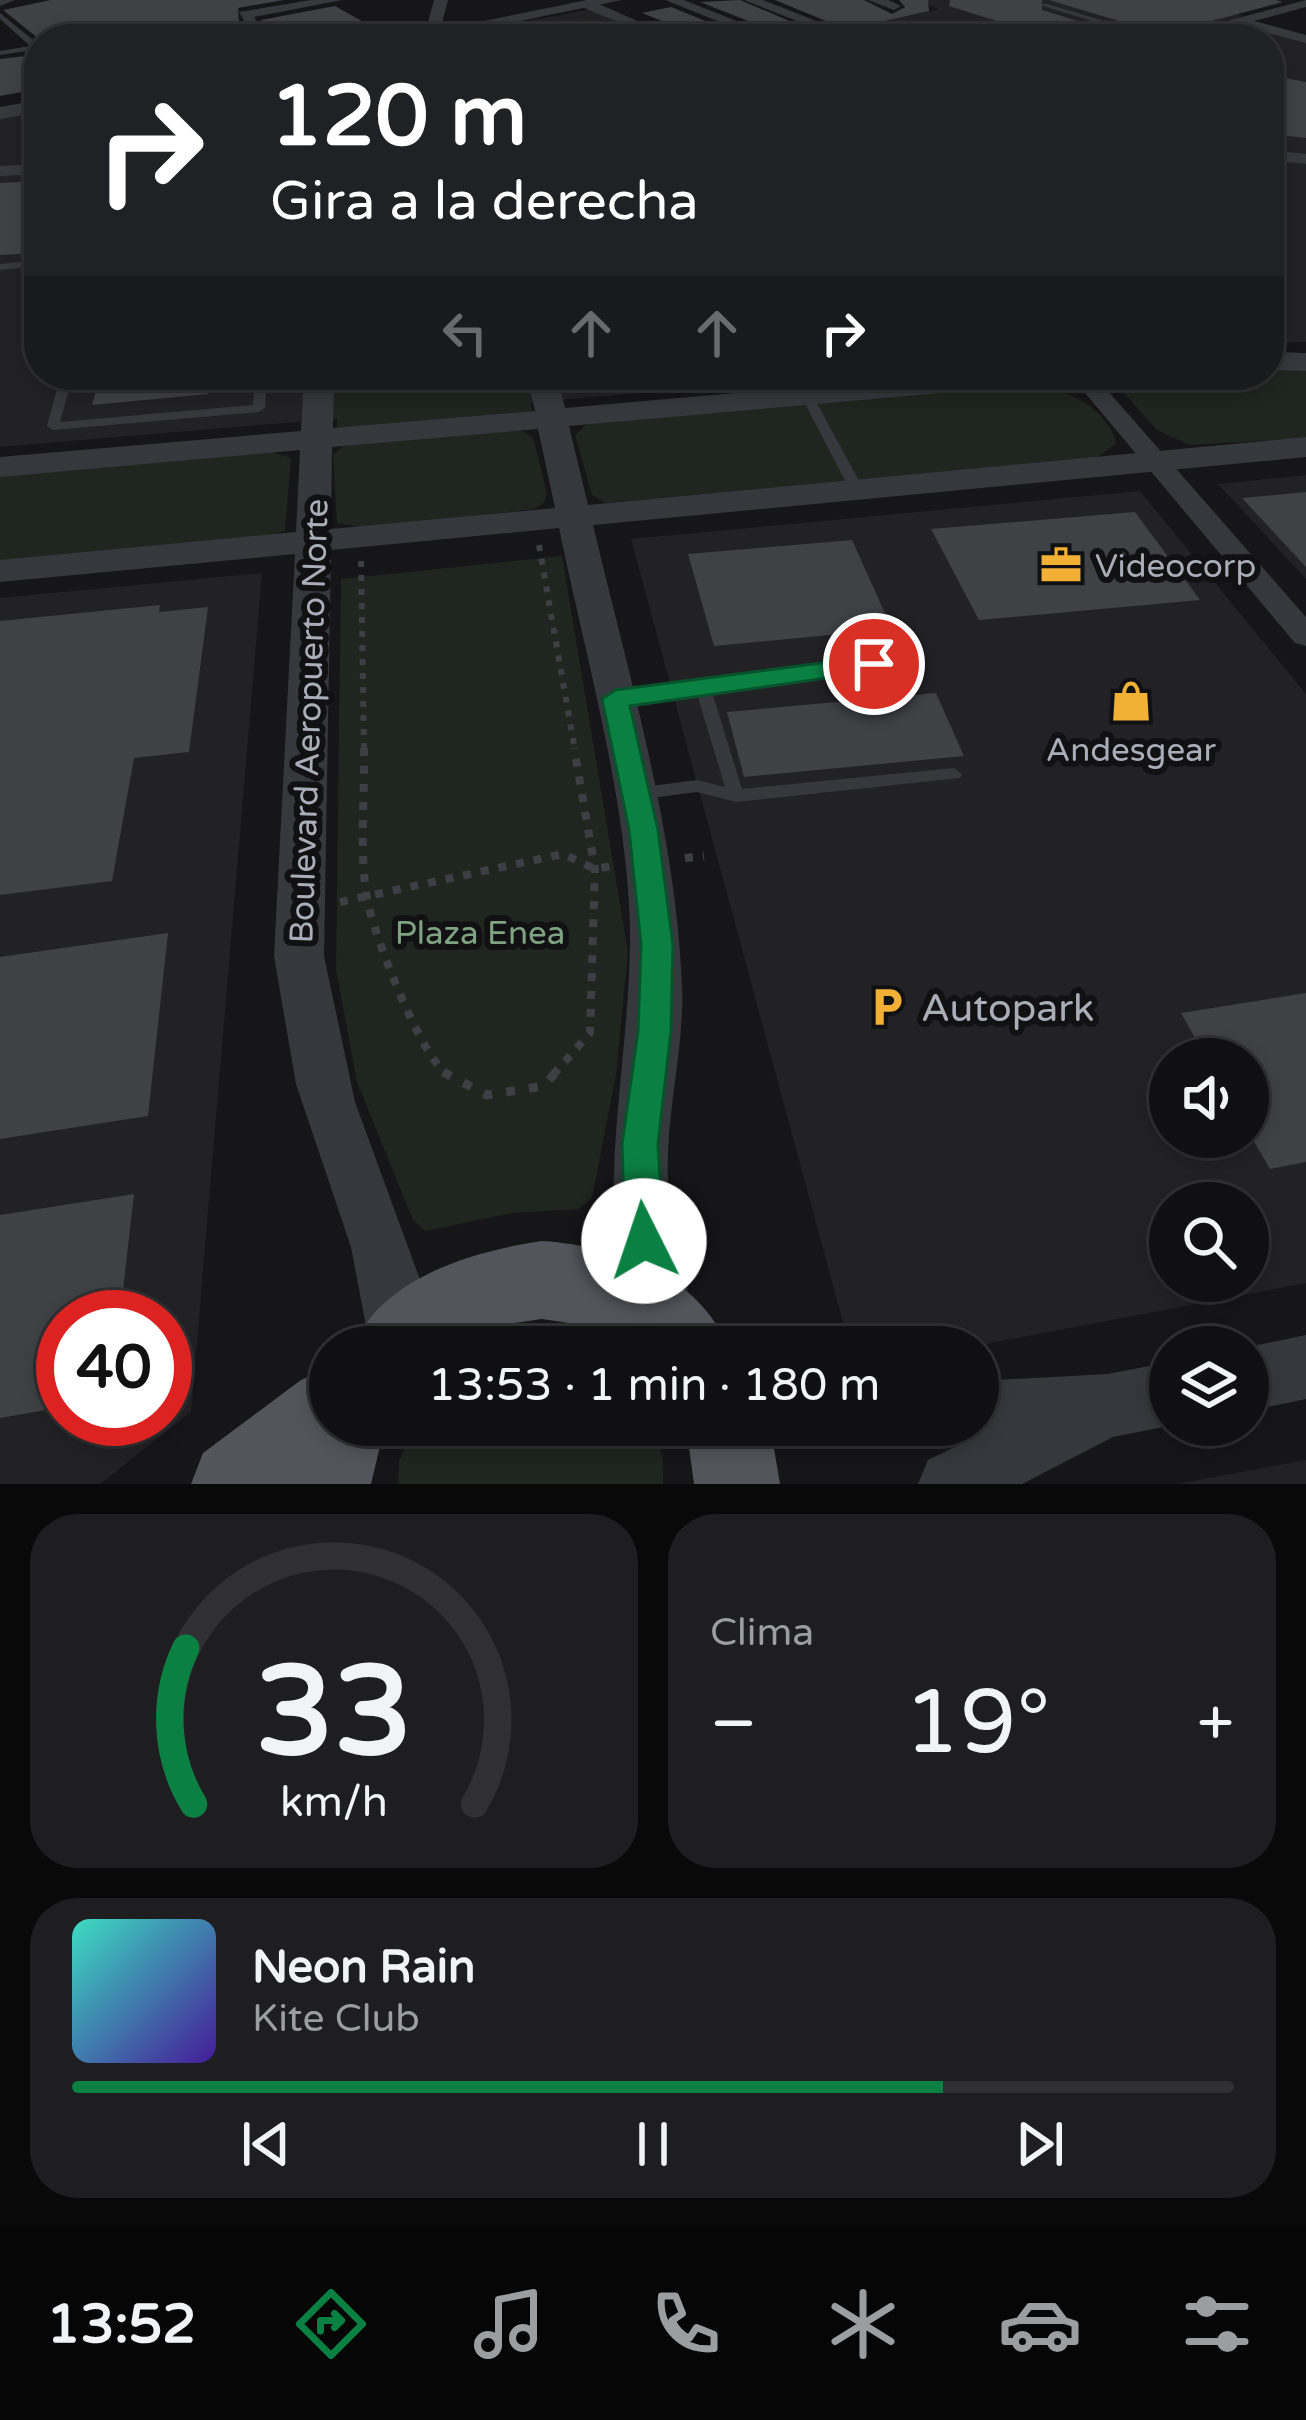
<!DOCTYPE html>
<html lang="es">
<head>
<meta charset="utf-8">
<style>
  :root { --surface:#101012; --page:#1e1e20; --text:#f1f3f6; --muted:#9c9d9f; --line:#303032; --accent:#0b8043 }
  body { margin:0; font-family:"Varela Round",sans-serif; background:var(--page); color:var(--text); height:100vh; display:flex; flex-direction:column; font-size:45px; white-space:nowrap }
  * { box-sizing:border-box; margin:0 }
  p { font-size:39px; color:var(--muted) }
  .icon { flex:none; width:66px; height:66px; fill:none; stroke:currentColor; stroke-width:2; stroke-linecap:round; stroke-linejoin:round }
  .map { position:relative; height:1484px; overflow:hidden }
  .panel { display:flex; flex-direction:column; gap:30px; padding:30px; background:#09090a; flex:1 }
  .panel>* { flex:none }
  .hud { position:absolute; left:24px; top:24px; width:1260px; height:366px; border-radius:48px; box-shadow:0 6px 18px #0003,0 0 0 3px var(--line); background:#202124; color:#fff; overflow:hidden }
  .controls { position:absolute; left:1149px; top:1038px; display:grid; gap:24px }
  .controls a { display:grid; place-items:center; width:120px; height:120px; border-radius:50%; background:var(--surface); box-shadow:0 6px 18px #0003,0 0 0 3px var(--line); font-size:60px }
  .speed { position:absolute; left:36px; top:1290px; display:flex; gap:24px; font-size:60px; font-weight:700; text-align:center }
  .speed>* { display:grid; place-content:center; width:156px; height:156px; border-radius:50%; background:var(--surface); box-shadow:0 6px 18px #0003,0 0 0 3px var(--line); line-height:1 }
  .speed .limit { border:18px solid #d22; background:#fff; color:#111 }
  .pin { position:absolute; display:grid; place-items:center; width:102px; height:102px; color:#fff; margin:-51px; border:6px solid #fff; border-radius:50%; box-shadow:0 3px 12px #0007 }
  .me { position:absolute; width:132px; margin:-66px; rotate:356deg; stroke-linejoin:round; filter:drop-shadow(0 0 9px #0008) }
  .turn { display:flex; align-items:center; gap:42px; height:252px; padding:0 48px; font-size:54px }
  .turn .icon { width:156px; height:156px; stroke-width:2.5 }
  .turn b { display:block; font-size:84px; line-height:102px }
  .lanes { display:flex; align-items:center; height:114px; padding:0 48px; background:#0003; justify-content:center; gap:60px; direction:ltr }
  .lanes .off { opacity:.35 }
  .big { font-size:90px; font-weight:600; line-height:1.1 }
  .panel .widget { flex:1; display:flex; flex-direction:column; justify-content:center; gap:18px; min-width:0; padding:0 42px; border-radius:48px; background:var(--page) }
  .panel .dial { align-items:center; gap:0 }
  .dial svg { height:312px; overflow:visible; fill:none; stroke:var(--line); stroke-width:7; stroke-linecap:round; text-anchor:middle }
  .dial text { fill:var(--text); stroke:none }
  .song { display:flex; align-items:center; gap:36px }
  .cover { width:144px; height:144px; border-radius:18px; background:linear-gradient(135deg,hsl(170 70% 55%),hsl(260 70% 35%)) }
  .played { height:12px; border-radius:6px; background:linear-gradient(90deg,var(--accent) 75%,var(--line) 75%) }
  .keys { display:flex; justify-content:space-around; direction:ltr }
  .heat { display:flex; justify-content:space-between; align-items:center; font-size:66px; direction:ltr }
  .panel .tiles { flex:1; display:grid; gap:30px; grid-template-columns:1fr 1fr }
  .widget:last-child { grid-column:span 2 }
  .trip { position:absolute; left:309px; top:1326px; width:690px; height:120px; border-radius:60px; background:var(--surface); box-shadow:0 6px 18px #0003,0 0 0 3px var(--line); font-weight:600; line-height:120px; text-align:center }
  .dock { display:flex; height:192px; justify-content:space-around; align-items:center; background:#060607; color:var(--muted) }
  .dock .icon { width:84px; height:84px }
  .dock .active { color:var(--accent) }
  .dock b { font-size:54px; color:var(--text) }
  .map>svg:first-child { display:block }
  .built { fill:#222225; fill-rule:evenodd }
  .green { fill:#1e261f }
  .building { fill:#404145 }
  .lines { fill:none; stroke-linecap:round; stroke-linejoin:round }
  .path-far2 { stroke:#3d3f44; stroke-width:6; stroke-dasharray:6 8; stroke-linecap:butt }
  .path-far1 { stroke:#3d3f44; stroke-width:8; stroke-dasharray:8 10; stroke-linecap:butt }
  .path { stroke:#3d3f44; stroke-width:9; stroke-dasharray:9 14; stroke-linecap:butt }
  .service { fill:#37383d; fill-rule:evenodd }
  .minor { fill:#37383d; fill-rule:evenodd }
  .tertiary { fill:#37383d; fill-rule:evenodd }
  .primary { fill:#53555c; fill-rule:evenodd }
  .route { fill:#0b8043; stroke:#07532c; stroke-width:3 }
  .labels { text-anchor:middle; stroke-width:12; stroke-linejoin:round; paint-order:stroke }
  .poi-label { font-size:33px; fill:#a8adb8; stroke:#111113; text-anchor:start }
  .street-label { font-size:33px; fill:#a8adb8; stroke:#111113 }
  .park-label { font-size:33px; fill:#7fa381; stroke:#111113 }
  .near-poi-label { font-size:39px; fill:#a8adb8; stroke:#111113; text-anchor:start }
</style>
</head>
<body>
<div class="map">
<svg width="1306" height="1484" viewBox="0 0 1306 1484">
  <rect width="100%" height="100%" fill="#161618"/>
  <path class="built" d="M914 0H1184L1244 16 1232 21 1306 41V342L1269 343V39H808L939 9Z
    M593 9 667 39H429Z
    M39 111V375H852L0 447V118Z
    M1306 475V579L1218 484Z
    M1140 491 1306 694V1283L970 1347 893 1344 844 1326 631 539ZM1170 1059H1248V1137H1170ZM1170 1203H1248V1281H1170Z
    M262 573 191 1412 100 1484H0V598ZM63 1317H165V1419H63Z
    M1306 1460V1484H1177Z"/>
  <path class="green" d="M591 19 640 39H545L528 32Z
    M1306 369V438L1190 445 1157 430 1121 390 1140 375H1269V370Z
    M337 375H524L532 411 337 428Z
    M1030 385C1068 390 1103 404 1117 443L1098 457 606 503 592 495 575 435 589 422Z
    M517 429 533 437 547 493 544 503 534 509 365 528 337 523 333 455 345 444Z
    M272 452 291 458 285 531 271 536 0 562V474Z
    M562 556 628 952 616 1075 592 1198 579 1209 513 1213 425 1231 413 1220 357 1082 336 970 341 579Z
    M413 1425H654L663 1461V1484H398L399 1462Z"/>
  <path class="building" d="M51 0H284L238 8 239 21 184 39H119L100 27 91 34 93 39H39L3 10Z
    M740 0 818 33 833 24 775 0H864L892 14 905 7 899 0H928L929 11 806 39H783L781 34 700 2Z
    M950 0H1042V10L1136 39H1054L949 6Z
    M1049 0H1276L1283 2 1162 34Z
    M335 6 367 24 306 39H236L262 33 261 20Z
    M671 7 750 39H707L642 13Z
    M26 56 39 67V89L0 96V59Z
    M1269 75 1306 82V138L1269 134Z
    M39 181V253L0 255V183Z
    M100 375H207L208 394 92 405Z
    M1306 492V567L1242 498Z
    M1135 512 1200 600 979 620 931 529Z
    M852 540 892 629 714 646 688 554Z
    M160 605 159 612 208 607 189 752 134 758 112 881 0 895V621Z
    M936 693 964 756 744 777 727 712Z
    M168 933 148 1116 0 1139V957Z
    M1306 993V1162L1270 1169 1248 1131V1059H1207L1181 1013Z
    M134 1194 120 1317H63V1407L0 1418V1215Z"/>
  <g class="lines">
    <path class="path-far2" d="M539 545 575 751
      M361 561 364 751"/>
    <path class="path-far1" d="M364 748C365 796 359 851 367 899 373 932 422 1062 449 1075
      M685 858 704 856
      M340 902 563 854 595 869 612 866
      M553 1075 590 1033 595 869 574 748"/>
    <path class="path" d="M443 1072 487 1095 544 1086 556 1072"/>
    <path class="service" d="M1043 4H1047L1164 39H1152L1043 6Z
      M0 13 39 45V49L0 55V51L30 46 0 19Z
      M1269 66 1286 70 1287 72 1283 74 1269 70Z
      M1269 239 1274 242V247L1269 250Z
      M32 261 36 262V266L0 270V264Z
      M61 375H73L60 422 253 405 255 375H267L265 408 259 412 53 430 47 426Z
      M807 392 813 396 863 488 861 491 856 492 849 488 801 396Z
      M874 660 879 661 882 665 879 669 712 692 742 789 954 768 962 774 960 778 736 802 697 792 636 800 630 798 627 794 630 790 636 788 697 780 725 787 697 694 616 704 610 703 608 699 610 695Z"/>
    <path class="minor" d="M311 0H342L254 17 261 29 215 39H188L246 24 239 12Z
      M434 0H448L439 34 432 38 425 34Z
      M665 0H684L779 38 762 39Z
      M744 0H763L829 26 817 29Z
      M868 0H888L901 6 894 10Z
      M1306 0V7L1254 21 1306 35V43L1238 25 1183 39H1160Z
      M584 2H594L679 39H660L584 8Z
      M102 31 115 39H99L95 35Z
      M1269 150 1306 154V164L1269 160Z
      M39 164V174L0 176V166Z
      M1070 375H1094L1306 617V646L1295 643Z"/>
    <path class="tertiary" d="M0 0H15L0 6Z
      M587 0H622L433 39H395Z
      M39 100V112L0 119V107Z
      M1269 352 1306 353V371L1269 370Z
      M304 375H334L333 428 535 411 527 375H557L565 408 941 375H1057L1042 384 569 426 588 505 1306 437V457L593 525C629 677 675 828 682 984 685 1054 662 1126 669 1195 674 1242 700 1295 682 1339L662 1347 638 1339C584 1208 638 1044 629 905 622 781 584 650 559 528L331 550 324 956 355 1102 419 1277 428 1347H370L351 1247 296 1084 274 956 295 554 0 582V560L296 532 300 450 0 477V457L301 431ZM538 429 555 508 331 529 332 447Z
      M1306 1335V1399L1248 1411V1347Z
      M1170 1362 1173 1425 1113 1437 1022 1484H918L928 1460 967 1441 955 1436 950 1425H978V1381L1108 1374Z"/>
    <path class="primary" d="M542 1241C616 1246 698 1274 728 1347H631L602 1328 542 1319 502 1325 456 1347H353C381 1278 473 1251 542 1241Z
      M330 1367V1425H385L371 1484H191L203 1453 301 1380Z
      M686 1425H770L780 1484H694Z"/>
  </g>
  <path class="route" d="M874 656 883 659 886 664 883 670 630 706 658 830 673 945 671 1031 658 1144 664 1241 658 1254 644 1260 631 1254 625 1241 622 1144 638 1031 641 945 629 830 602 699 615 690Z"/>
  <defs>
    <g id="office-bare" transform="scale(3.24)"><path d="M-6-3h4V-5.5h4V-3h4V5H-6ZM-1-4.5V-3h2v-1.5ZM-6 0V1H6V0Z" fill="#f2b134" stroke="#111113" stroke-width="2.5" paint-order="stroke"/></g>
    <g id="shop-bare" transform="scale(3.24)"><path d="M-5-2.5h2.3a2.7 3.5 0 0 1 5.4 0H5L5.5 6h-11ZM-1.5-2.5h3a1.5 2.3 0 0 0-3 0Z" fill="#f2b134" stroke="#111113" stroke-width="2.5" paint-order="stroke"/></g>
    <g id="parking-bare" transform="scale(3.24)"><path d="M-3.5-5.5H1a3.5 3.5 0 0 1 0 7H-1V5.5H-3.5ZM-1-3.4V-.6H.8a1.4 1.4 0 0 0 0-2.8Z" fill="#f2b134" stroke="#111113" stroke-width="2.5" paint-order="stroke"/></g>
  </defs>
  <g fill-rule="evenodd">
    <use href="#office-bare" x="1061" y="565"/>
    <use href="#shop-bare" x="1131" y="701"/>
    <use href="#parking-bare" x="887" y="1007"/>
  </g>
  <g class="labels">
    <g class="poi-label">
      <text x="1095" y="577">Videocorp</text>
      <text x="1131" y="761" text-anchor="middle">Andesgear</text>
    </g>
    <g class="street-label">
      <text transform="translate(308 721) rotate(-88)" y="12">Boulevard Aeropuerto Norte</text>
    </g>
    <g class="park-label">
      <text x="480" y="944">Plaza Enea</text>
    </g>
    <g class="near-poi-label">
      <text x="921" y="1021">Autopark</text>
    </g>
  </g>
</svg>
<div class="controls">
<a><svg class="icon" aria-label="sound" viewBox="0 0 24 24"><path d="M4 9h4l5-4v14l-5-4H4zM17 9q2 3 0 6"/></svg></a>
<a><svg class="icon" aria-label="search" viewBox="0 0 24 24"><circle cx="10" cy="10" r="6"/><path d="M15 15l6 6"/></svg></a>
<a><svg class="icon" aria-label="layers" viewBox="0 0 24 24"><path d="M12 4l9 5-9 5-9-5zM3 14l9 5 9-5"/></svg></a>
</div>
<div class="speed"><div class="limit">40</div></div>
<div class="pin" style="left:874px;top:664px;background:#d93025"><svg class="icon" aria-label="arrive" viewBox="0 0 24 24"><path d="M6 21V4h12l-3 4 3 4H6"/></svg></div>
<svg class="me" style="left:644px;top:1241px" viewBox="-20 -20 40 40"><circle r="19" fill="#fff"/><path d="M0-13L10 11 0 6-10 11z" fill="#0b8043"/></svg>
<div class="trip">13:53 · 1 min · 180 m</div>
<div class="hud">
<div class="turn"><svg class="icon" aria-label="right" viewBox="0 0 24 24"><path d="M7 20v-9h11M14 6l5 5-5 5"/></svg><div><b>120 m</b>Gira a la derecha</div></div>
<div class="lanes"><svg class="icon off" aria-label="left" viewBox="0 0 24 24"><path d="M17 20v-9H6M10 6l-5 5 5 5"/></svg><svg class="icon off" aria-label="ahead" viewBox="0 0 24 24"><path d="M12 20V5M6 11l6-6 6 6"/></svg><svg class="icon off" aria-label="ahead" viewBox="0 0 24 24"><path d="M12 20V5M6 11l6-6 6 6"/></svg><svg class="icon" aria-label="right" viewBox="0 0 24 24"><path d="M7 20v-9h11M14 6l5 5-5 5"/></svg></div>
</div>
</div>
<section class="panel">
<div class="tiles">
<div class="widget dial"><svg viewBox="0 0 100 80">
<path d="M14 69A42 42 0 1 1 86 69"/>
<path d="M14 69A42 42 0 0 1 12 29" stroke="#0b8043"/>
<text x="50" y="56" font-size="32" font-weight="700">33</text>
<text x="50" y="72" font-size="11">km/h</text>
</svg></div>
<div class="widget"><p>Clima</p>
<div class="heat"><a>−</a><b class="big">19°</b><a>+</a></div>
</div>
<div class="widget">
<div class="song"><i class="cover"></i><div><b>Neon Rain</b><p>Kite Club</p></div></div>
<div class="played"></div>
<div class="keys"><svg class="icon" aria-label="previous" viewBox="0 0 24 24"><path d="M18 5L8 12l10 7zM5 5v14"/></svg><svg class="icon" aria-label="pause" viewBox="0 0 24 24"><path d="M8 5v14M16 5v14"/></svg><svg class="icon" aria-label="next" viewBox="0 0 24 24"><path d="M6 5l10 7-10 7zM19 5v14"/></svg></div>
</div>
</div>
</section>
<nav class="dock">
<b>13:52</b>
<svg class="icon active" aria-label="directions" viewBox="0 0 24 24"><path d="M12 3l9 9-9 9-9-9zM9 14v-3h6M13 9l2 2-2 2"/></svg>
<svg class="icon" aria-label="music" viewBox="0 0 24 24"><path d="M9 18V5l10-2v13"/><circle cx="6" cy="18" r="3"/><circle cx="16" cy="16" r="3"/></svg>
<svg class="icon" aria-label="phone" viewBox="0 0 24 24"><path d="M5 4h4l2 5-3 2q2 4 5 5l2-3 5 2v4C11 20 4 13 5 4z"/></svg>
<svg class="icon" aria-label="climate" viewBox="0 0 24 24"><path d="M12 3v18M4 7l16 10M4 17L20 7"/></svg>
<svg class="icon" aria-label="car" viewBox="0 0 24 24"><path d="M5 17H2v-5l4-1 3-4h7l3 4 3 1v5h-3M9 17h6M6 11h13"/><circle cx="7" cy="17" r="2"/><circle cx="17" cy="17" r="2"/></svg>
<svg class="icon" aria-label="filters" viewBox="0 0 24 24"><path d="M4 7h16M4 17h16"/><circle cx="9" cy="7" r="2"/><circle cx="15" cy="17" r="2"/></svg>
</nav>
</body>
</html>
